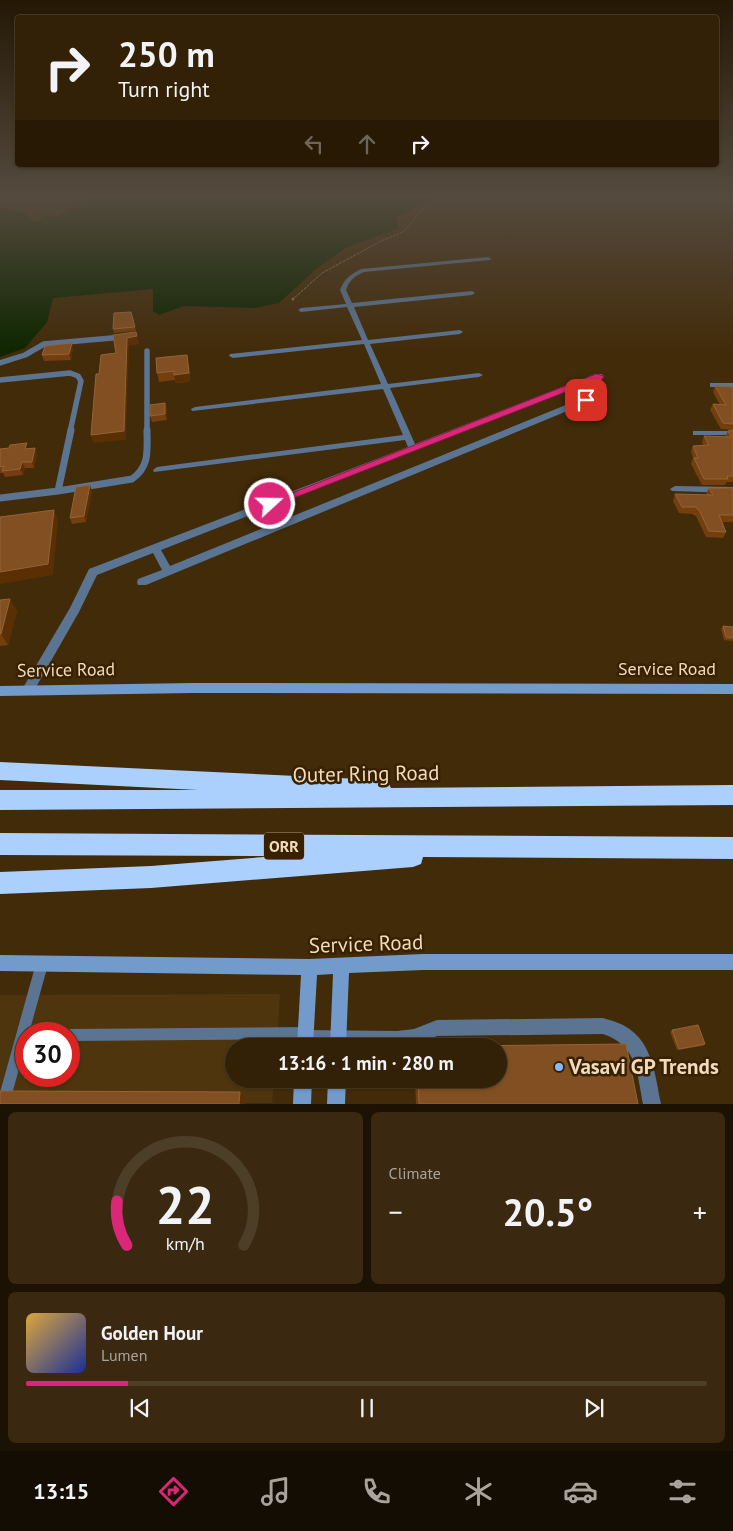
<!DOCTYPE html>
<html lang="en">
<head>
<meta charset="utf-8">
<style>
  :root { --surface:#322007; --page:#3a2811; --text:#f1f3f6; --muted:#a8a39b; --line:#4d3e28; --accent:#db2777 }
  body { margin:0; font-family:"PT Sans",sans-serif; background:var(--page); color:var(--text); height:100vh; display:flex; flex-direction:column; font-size:19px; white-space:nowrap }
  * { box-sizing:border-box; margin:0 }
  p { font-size:16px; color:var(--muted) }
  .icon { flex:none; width:28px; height:28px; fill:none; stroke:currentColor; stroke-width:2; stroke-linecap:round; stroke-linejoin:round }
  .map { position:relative; height:1104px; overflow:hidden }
  .details { display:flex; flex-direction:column; gap:8px; padding:8px; background:#1c1204; flex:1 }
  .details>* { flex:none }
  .guide { position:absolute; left:15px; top:15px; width:704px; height:152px; border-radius:5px; box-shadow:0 1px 4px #0004,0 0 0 1px var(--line); background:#322007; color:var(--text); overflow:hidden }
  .speed { position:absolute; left:15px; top:1022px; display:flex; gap:10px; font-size:25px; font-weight:700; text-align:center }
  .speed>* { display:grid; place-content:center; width:65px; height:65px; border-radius:50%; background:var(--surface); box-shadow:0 1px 4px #0004,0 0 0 1px var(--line); line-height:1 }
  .speed .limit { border:8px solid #d22; background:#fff; color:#111 }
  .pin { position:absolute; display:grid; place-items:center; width:42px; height:42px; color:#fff; margin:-21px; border-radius:10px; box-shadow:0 2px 8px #0006 }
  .me { position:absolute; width:55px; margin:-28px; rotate:69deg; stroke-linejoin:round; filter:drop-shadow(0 0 4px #0008) }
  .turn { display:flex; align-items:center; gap:18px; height:105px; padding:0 20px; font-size:22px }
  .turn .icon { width:65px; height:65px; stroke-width:2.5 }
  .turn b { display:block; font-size:35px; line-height:42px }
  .lanes { display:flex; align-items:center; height:48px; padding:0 20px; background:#0003; justify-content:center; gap:25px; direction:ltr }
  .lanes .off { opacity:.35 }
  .big { font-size:38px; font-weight:600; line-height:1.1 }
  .details .widget { flex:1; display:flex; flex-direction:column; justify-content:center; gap:8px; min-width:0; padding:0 18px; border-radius:8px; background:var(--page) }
  .details .dial { align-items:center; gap:0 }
  .dial svg { height:130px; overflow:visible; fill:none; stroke:var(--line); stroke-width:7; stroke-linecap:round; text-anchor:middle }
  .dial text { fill:var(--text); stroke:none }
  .song { display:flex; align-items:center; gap:15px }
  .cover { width:60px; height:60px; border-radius:8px; background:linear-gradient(135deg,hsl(40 70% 55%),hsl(230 70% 35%)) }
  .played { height:5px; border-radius:2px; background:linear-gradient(90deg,var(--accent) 15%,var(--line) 15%) }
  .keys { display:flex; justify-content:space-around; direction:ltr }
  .heat { display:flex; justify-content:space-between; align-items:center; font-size:28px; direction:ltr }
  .details .tiles { flex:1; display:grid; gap:8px; grid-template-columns:1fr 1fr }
  .widget:last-child { grid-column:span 2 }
  .trip { position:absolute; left:225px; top:1038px; width:282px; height:50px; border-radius:25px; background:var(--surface); box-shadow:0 1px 4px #0004,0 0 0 1px var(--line); font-weight:600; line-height:50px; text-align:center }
  .tabs { display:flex; height:80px; justify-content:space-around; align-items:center; background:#140d03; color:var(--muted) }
  .tabs .icon { width:35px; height:35px }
  .tabs .active { color:var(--accent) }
  .tabs b { font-size:22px; color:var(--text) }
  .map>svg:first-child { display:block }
  .built { fill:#4e350e; fill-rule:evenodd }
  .water { fill:#0f2600 }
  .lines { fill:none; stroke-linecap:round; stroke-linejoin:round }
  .path-far1 { stroke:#907959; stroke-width:1; stroke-dasharray:3 1; stroke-linecap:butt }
  .path { stroke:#907959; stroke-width:2; stroke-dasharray:4 2; stroke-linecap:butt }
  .lane-far2 { stroke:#5b7492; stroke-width:5.5 }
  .lane-far1 { stroke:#5b7492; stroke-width:7 }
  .lane { stroke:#5b7492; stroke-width:12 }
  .street { fill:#5b7492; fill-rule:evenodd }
  .secondary { fill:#729aca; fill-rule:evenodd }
  .highway { fill:#abd0fd; fill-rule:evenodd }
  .wall { fill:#743e0e }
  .shaded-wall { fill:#5a2f04 }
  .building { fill:#814f21; stroke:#936439 }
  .route { fill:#db2777; stroke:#8e194d }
  .poi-dot { fill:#86bbfb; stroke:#372100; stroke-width:2 }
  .labels { text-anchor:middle; stroke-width:5; stroke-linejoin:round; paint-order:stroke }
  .shield { fill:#372100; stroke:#baa284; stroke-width:1 }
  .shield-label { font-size:16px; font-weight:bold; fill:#f2dabc }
  .street-label { font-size:18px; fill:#f2dabc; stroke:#372100 }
  .near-street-label { font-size:21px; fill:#f2dabc; stroke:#372100 }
  .near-poi-label { font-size:21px; font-weight:bold; fill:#f2dabc; stroke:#372100; text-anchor:start }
</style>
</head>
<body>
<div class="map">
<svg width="733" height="1104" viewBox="0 0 733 1104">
  <rect width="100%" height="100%" fill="#422b09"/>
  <path class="built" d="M280 994 277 1046H234V1079H274L272 1103 0 1104V995ZM26 1034H69V1076H26Z"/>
  <path class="water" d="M96 196H427V201L398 217 397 229 345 248 315 270 279 303 255 308 184 306 159 315 153 311V289L53 298 47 322 25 348 0 357V208L24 212 34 222 49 216 56 217Z"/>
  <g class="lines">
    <path class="path-far1" d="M292 300 322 273 381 241 403 232 422 210 434 204 438 196"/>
    <path class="path" d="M292 300 294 298"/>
    <path class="lane-far2" d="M147 351V432
      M0 363 25 355 44 344 123 337
      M0 380 70 373 78 376 81 381 70 432"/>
    <path class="lane-far1" d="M58 491 132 479C150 466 147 451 147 430
      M0 498 58 491 71 430"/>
    <path class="lane" d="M69 1035 305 1033
      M3 1104 42 964"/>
    <path class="street" d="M488 257 491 259 490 260 364 272C355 276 349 280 346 290L352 303 472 291 475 293 472 295 354 307 368 340 460 330 463 332 460 334 370 344 388 384 479 373 483 375 479 377 390 388 415 444 596 374H602L603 376 589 402 146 585H138L137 582 138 579 162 570 153 553 97 575 79 612 32 694 28 695 24 694 22 690 24 686 70 608 89 569 408 447 405 440 154 472 153 470 157 467 403 435 383 389 192 411 191 409 195 407 381 384 364 344 233 358 229 356 230 354 362 340 347 307 301 312 298 310 301 308 346 304 340 290C344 279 351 274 361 269ZM592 381 583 398 170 566 161 550Z
      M710 383H733V387H710Z
      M693 431H733V435H693Z
      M675 486 733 487V493L672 491 670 489Z
      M603 1018C613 1021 624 1024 632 1031 653 1047 656 1080 661 1104H643C637 1073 637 1045 603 1034L437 1036 414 1045 407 1046H305L299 1044 297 1038 299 1032 305 1030 397 1031 414 1029 437 1020Z"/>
    <path class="secondary" d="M193 683 733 684V694L193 693 0 696V686Z
      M423 954H733V970H423L349 973 346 1046H330L333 974 317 975 313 1046H297L301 975 0 971V955L309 959Z
      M294 1079H312L311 1104H293Z
      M328 1079H346L345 1104H327Z"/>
    <path class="highway" d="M0 762 381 780 388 782 391 788 733 785V805L0 810V790H198L0 780Z
      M0 833 733 837V859L423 857 421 864 413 867 151 888 0 894V872L151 866 277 856 0 855Z"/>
  </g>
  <path class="wall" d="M131 312 136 331 114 333 113 329Z
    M73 348 71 360 44 361 42 355Z
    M189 363 190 382 176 383 175 380 159 382 157 373Z
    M715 386 733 387V430L721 429 710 410 713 404 720 405 713 392Z
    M167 409V420L152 422 150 416Z
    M733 430V482H727L725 485H702L691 464 693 458 691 451 693 446 703 445 702 442 704 436 725 437 728 431Z
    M35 448 37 454 34 468H25L23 475 5 477 3 473H0V449Z
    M709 488H733V522H722L726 532 723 538 706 537 696 516 692 514 679 513 673 501 675 494 707 495 706 494Z
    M92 491 86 522 72 524 70 518Z
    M0 600 17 611 8 645 0 646Z
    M723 626 733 627V641L724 640 721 629Z
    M672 1030 705 1044 703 1046 677 1050 670 1032Z
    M415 1079H499L638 1104H416Z"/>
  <path class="shaded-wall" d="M137 336 139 344 129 346 126 440 93 443 91 435 127 338Z
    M72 343 73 348 71 360 69 354Z
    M187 355 189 363 190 382 176 383 174 375Z
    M165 403 167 409V420L165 414Z
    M35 448 37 454 34 468 32 462Z
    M22 462 25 468 23 475 20 469Z
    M90 485 92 491 86 522 84 516Z
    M54 510 58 521 53 575 0 584V572Z
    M10 599 17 611 8 645 1 634Z
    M240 1092 245 1099V1104H239Z"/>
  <path class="building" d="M131 312 135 327 113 329 114 313Z
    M136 332 137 336 127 338 124 431 91 435 96 374H99L101 355 116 353 113 335Z
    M72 343 69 354 42 355 45 346Z
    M187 355 189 373 174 375V371L157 373 156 358Z
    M715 386 733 387V424L723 423 713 404 726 405Z
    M165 403V414L150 416V405Z
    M733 430V476H727L728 479H704L694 458H698L693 446 709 445 704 436 731 437 728 431Z
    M27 443 25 449 35 448 32 462H22L20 469 2 471 4 466 0 467V449L9 448 10 445Z
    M90 485 84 516 70 518 76 487Z
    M709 488H733V515H719L726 532 709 531 699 510 695 507H682L675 494 713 495Z
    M54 510 48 564 0 572V517Z
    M10 599 1 634H0V600Z
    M723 626 733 627V638L726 637Z
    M698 1025 705 1044 679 1049 672 1030Z
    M626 1044 638 1104H419L418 1079H499V1046H460Z
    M1 1091 240 1092 239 1104H0V1094Z"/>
  <linearGradient id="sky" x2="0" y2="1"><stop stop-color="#241805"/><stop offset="0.56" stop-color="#544a3e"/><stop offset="1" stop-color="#544a3e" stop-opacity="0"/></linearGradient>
  <rect width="733" height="351" fill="url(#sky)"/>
  <path class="route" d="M596 374 604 376 589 402 581 400 591 382 273 506 270 507 264 504Z"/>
  <circle class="poi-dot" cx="559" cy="1067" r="5"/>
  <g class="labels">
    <rect class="shield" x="264" y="832.5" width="40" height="27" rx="4"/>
    <g class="shield-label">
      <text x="284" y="852">ORR</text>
    </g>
    <g class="street-label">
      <text x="667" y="675">Service Road</text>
      <text transform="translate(66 670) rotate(-1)" y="6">Service Road</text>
    </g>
    <g class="near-street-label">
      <text transform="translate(366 774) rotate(-1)" y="7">Outer Ring Road</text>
      <text transform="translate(366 944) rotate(-2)" y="7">Service Road</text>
    </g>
    <g class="near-poi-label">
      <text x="569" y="1074">Vasavi GP Trends</text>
    </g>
  </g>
</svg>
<div class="speed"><div class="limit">30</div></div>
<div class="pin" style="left:586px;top:400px;background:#d93025"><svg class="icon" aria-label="arrive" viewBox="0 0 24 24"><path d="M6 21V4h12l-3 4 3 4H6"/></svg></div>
<svg class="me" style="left:270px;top:504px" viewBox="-20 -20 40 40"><circle r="17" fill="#db2777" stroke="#fff" stroke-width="3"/><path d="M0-11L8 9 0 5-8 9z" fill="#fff"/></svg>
<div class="trip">13:16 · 1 min · 280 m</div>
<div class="guide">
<div class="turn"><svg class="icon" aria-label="right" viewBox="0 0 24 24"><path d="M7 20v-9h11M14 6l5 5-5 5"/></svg><div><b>250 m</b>Turn right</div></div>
<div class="lanes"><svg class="icon off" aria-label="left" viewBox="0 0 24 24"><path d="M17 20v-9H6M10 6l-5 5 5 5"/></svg><svg class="icon off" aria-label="ahead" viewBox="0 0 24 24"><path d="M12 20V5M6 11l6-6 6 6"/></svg><svg class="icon" aria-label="right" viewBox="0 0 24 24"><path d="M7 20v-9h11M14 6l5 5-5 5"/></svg></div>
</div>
</div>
<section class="details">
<div class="tiles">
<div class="widget dial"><svg viewBox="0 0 100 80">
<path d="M14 69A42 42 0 1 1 86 69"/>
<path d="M14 69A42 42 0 0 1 8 42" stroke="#db2777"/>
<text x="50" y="56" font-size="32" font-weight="700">22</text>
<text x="50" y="72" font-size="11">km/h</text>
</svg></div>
<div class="widget"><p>Climate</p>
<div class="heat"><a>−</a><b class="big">20.5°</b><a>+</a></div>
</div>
<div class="widget">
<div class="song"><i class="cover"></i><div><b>Golden Hour</b><p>Lumen</p></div></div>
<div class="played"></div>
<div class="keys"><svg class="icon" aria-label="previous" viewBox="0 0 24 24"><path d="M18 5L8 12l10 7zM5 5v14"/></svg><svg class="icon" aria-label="pause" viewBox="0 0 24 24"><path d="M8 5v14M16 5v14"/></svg><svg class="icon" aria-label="next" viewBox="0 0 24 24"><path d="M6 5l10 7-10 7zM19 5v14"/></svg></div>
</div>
</div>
</section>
<nav class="tabs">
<b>13:15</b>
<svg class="icon active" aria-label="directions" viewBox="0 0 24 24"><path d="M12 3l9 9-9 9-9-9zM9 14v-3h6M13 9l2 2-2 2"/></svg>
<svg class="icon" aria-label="music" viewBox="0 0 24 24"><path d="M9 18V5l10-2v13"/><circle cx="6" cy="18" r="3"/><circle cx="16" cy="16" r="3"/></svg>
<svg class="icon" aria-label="phone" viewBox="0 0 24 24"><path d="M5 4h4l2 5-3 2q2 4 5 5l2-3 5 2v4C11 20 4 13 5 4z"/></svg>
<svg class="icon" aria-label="climate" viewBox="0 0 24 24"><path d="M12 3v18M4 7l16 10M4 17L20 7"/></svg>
<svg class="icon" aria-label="car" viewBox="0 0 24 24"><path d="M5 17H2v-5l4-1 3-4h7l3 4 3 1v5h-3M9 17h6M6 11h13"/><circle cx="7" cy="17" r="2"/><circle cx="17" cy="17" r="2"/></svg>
<svg class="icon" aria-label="filters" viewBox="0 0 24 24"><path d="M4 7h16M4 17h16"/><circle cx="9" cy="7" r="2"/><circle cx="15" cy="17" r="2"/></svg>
</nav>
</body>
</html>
